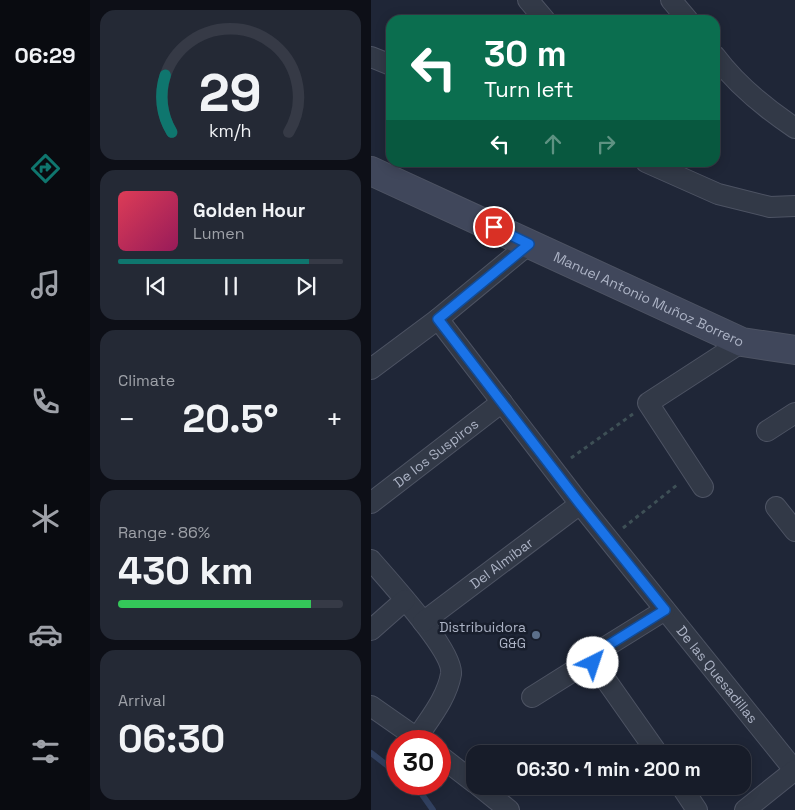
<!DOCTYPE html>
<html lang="en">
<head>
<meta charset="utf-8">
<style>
  :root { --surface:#171c29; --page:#242935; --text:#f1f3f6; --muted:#9ea1a8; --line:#363a46; --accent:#0f766e }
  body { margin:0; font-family:"Space Grotesk",sans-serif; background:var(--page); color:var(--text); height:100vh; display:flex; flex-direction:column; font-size:19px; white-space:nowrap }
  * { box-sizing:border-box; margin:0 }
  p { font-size:16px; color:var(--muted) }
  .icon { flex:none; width:28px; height:28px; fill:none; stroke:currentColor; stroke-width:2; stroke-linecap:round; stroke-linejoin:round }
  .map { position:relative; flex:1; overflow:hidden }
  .sheet { display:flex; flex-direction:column; gap:10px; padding:10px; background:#0d0f17; width:281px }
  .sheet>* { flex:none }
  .top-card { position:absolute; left:15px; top:15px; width:334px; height:152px; border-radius:15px; box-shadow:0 2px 12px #0003,0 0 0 1px var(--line); background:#0b6e4f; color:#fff; overflow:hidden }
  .speed { position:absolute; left:15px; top:730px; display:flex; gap:10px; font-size:25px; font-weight:700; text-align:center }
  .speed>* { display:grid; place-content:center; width:65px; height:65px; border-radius:50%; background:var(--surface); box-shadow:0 2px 12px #0003,0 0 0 1px var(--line); line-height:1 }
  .speed .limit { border:8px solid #d22; background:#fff; color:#111 }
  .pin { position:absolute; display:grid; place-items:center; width:42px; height:42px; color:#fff; margin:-21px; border:2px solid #fff; border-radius:50%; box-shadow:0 1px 5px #0007 }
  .me { position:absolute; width:55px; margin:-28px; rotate:41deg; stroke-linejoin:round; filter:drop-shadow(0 0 4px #0008) }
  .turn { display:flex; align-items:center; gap:18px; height:105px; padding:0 15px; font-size:22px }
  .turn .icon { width:65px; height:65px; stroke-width:2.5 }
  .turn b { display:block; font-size:35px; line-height:42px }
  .lanes { display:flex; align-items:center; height:48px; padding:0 15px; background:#0003; justify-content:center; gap:25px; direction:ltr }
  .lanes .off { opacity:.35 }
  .big { font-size:38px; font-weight:800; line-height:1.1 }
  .sheet .widget { flex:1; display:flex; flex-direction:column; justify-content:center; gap:8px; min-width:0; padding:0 18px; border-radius:15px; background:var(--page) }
  .sheet .dial { align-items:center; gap:0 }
  .dial svg { height:130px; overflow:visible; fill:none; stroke:var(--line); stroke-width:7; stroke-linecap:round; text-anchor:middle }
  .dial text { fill:var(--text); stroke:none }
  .song { display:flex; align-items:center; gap:15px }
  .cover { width:60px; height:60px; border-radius:8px; background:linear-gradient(135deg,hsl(350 70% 55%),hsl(330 70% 35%)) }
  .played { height:5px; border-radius:2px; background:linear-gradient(90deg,var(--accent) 85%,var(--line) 85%) }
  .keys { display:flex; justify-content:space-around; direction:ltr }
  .heat { display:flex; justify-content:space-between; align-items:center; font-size:28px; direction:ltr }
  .charge { height:8px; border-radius:4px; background:linear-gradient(90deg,#34c759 86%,var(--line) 0) }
  .trip { position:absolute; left:95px; top:745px; width:285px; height:50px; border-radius:15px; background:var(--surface); box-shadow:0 2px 12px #0003,0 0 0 1px var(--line); font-weight:800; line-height:50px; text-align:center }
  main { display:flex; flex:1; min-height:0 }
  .tabs { display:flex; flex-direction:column; width:90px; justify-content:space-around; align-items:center; background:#090b10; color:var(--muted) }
  .tabs .icon { width:35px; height:35px }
  .tabs .active { color:var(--accent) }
  .tabs b { font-size:22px; color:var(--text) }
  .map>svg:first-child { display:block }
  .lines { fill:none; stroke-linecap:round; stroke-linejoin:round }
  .stream { stroke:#31405f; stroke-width:6 }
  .street-casing { stroke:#4d5363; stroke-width:22 }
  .secondary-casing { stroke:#4d5363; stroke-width:30 }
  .path { stroke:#3e5056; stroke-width:3; stroke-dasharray:4 4; stroke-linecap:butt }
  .street { stroke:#323947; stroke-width:20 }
  .secondary { stroke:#40475b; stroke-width:28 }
  .route-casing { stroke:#114b97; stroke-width:12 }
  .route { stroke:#1a73e8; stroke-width:9 }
  .service-dot { fill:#5c6f8a; stroke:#181e2c; stroke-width:2 }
  .labels { text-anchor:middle; stroke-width:5; stroke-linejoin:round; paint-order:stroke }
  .street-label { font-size:14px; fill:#acb3c5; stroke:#181e2c }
  .poi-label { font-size:14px; fill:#acb3c5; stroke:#181e2c; text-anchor:end }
</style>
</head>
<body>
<main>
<nav class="tabs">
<b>06:29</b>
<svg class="icon active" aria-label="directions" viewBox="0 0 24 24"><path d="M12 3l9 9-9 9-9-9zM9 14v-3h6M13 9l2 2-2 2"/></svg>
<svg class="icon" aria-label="music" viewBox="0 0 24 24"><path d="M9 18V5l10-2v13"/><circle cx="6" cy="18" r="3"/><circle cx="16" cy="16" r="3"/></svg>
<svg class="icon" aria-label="phone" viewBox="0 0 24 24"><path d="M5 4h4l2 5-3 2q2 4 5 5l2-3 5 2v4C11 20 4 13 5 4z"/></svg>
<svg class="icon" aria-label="climate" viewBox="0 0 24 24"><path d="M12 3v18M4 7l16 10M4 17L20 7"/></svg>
<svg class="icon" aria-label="car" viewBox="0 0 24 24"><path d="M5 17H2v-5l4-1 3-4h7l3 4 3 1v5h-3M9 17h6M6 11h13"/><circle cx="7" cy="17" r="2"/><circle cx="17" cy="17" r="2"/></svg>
<svg class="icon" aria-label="filters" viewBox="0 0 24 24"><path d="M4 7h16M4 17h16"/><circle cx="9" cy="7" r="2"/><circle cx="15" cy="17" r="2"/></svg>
</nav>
<section class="sheet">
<div class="widget dial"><svg viewBox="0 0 100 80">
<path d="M14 69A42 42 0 1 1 86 69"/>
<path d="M14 69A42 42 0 0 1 10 34" stroke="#0f766e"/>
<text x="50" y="56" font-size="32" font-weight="700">29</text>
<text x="50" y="72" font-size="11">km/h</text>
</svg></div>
<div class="widget">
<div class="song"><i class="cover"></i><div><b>Golden Hour</b><p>Lumen</p></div></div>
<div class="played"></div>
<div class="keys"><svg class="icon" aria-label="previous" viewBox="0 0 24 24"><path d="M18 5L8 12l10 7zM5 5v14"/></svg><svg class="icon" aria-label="pause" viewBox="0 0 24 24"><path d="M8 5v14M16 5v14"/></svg><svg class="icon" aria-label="next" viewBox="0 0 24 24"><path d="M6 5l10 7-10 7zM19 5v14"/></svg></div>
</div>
<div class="widget"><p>Climate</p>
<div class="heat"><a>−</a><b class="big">20.5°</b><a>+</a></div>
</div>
<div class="widget"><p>Range · 86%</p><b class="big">430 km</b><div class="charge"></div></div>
<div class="widget"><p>Arrival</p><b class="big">06:30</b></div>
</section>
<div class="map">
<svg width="424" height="810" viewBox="0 0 424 810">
  <rect width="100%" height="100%" fill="#1f2637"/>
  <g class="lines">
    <path class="stream" d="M0 753 26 773
      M39 784 50 793 62 810"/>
    <g class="street-casing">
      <g id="street">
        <path d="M157 0 174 20"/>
        <path d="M300 0 317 20"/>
        <path d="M344 56C365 84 394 108 424 128"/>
        <path d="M0 57 20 65"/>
        <path d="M275 162 347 194 399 207 424 206"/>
        <path id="s1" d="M67 319 209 504 424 771"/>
        <path d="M0 369 67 319 158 244"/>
        <path d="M396 431 424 413"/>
        <path d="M332 487 277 403 371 342"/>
        <path id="s2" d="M0 503 131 402"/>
        <path d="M405 507 424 531"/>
        <path d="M0 560C17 580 83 651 80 674 76 698 58 719 46 738"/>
        <path id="s3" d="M52 622 209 504"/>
        <path d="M0 630 34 600"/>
        <path d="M161 697 223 658"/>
        <path d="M0 706 50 741"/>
        <path d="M287 754 223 663V658L228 651 294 610"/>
        <path d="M69 756 104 783"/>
        <path d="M108 786 138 810"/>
        <path d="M310 786 326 810"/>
        <path d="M374 810 424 770"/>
      </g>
    </g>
    <g class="secondary-casing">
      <g id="secondary">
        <path id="s4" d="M0 171 371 342 424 350"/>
      </g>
    </g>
    <path class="path" d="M200 458 262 414
      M252 528 306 485"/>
    <use href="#street" class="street"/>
    <use href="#secondary" class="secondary"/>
  </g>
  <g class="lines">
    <g class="route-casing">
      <path id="route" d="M123 227 158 244 67 319 209 504 294 610 228 651 223 658 222 663"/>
    </g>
    <use href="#route" class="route"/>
  </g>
  <circle class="service-dot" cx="165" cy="635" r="5"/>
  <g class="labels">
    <g class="street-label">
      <text dy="5" stroke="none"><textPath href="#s4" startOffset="306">Manuel Antonio Muñoz Borrero</textPath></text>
      <text dy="5" stroke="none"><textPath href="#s2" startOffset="82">De los Suspiros</textPath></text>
      <text dy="5" stroke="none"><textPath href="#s3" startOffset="98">Del Almíbar</textPath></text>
      <text dy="5" stroke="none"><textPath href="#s1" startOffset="452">De las Quesadillas</textPath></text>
    </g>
    <g class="poi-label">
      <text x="155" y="632">Distribuidora<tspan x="155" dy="16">G&amp;G</tspan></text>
    </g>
  </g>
</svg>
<div class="speed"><div class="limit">30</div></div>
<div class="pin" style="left:123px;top:227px;background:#d93025"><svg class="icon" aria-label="arrive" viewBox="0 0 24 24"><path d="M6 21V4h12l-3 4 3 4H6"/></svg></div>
<svg class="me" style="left:222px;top:663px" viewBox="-20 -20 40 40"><circle r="19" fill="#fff"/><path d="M0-13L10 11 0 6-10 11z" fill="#1a73e8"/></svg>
<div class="trip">06:30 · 1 min · 200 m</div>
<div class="top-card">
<div class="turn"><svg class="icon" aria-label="left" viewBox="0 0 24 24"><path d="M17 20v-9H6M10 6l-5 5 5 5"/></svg><div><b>30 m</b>Turn left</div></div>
<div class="lanes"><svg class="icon" aria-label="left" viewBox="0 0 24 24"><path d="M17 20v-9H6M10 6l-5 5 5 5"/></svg><svg class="icon off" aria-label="ahead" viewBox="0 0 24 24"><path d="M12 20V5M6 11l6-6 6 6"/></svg><svg class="icon off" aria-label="right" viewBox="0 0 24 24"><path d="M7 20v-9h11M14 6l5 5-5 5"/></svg></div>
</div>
</div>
</main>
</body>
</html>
